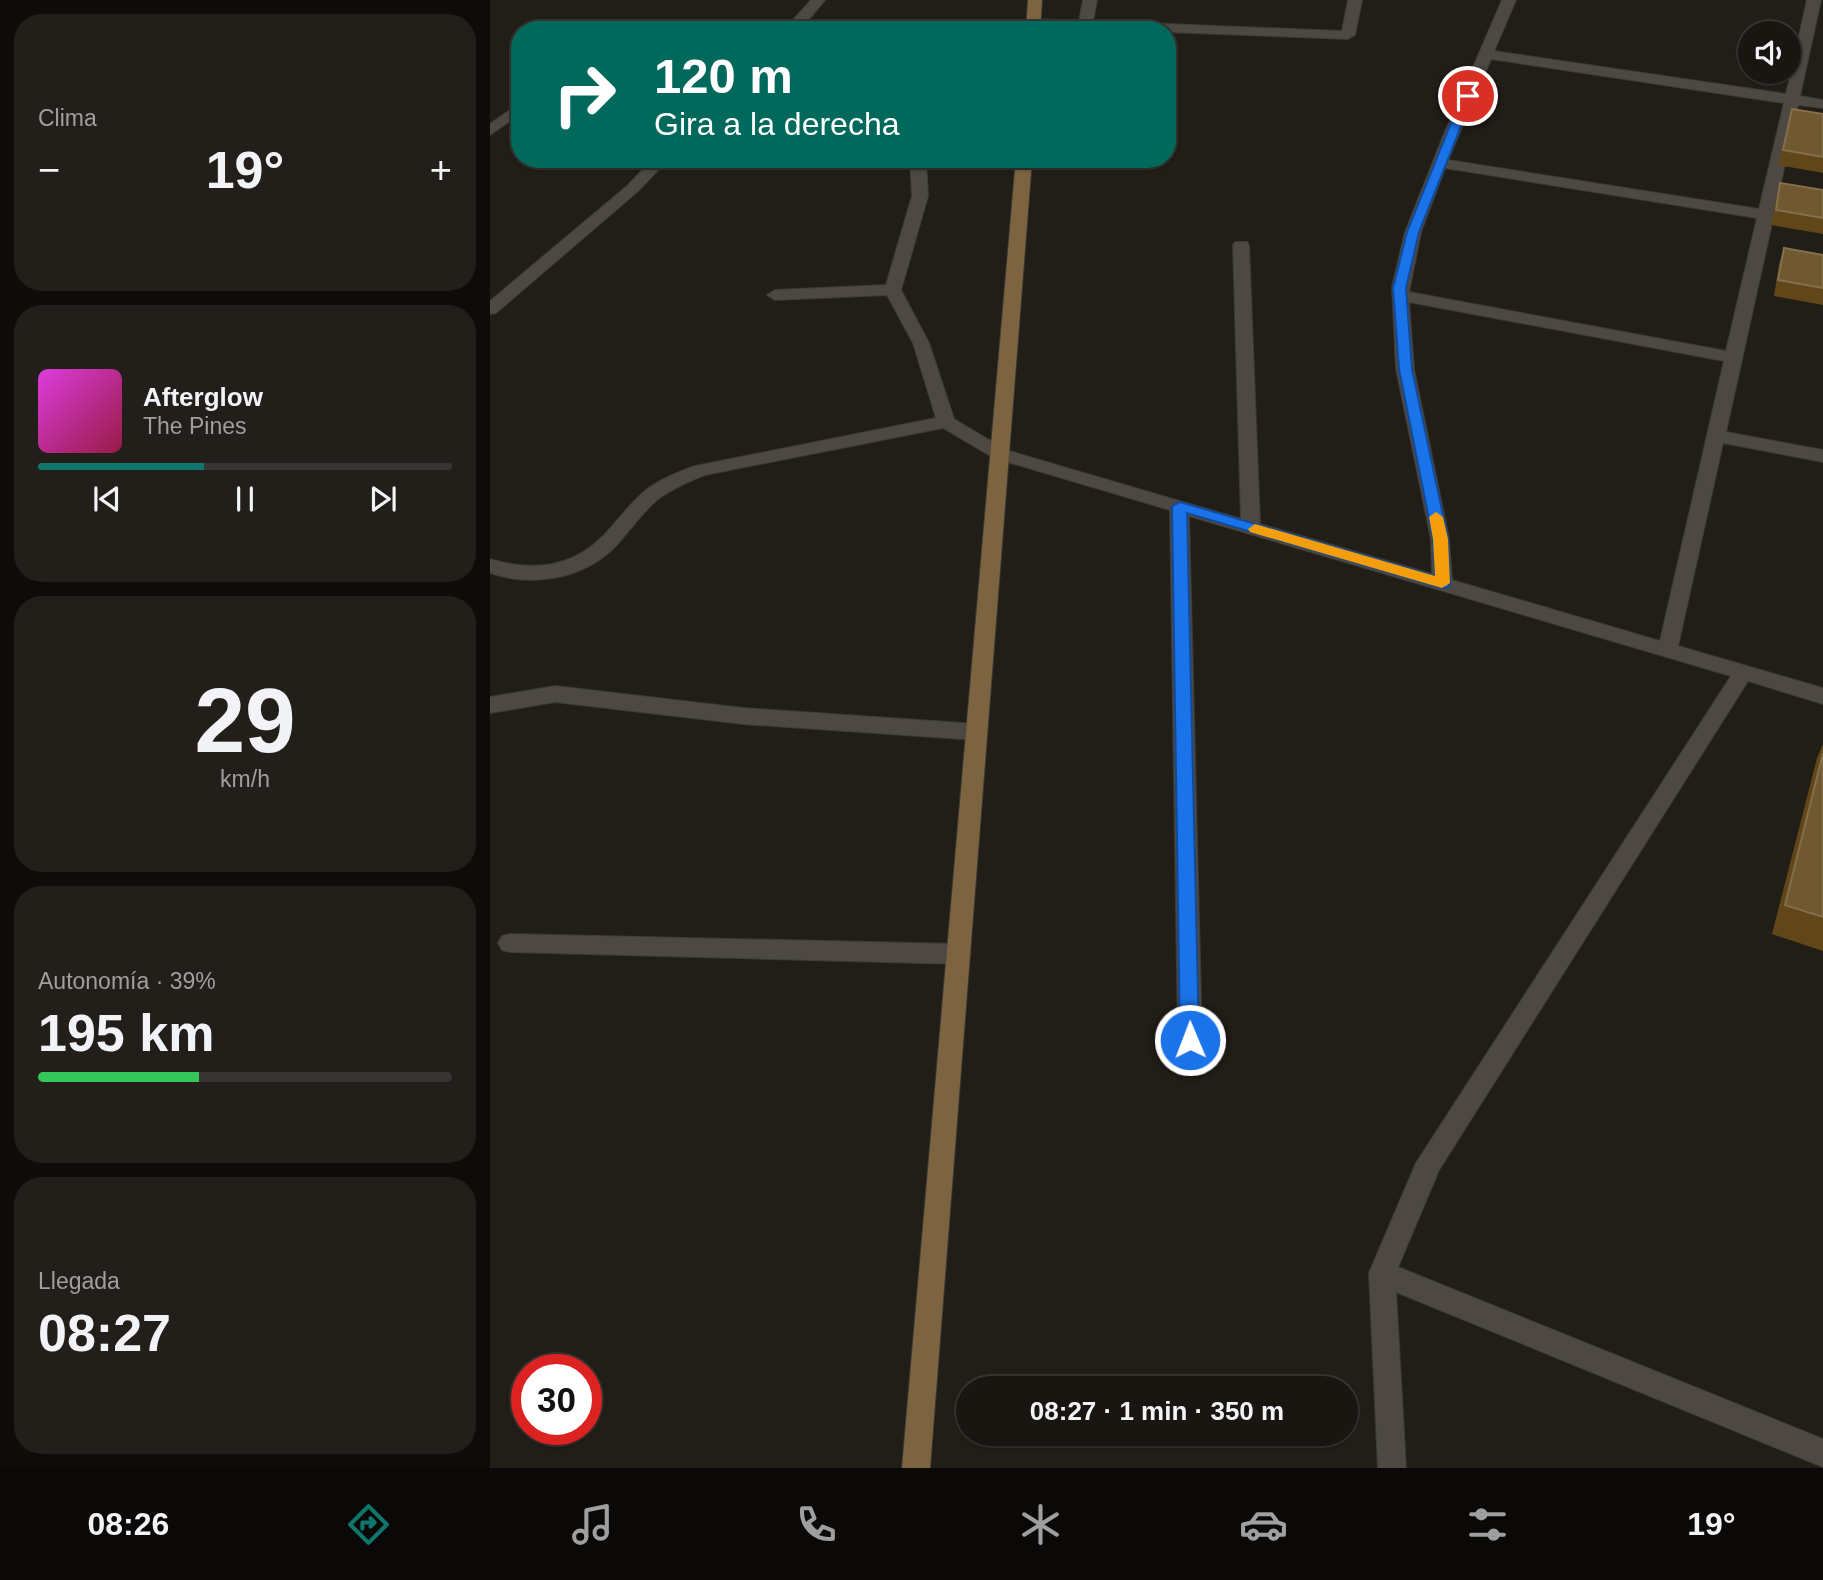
<!DOCTYPE html>
<html lang="es">
<head>
<meta charset="utf-8">
<style>
  :root { --surface:#191611; --page:#221f1a; --text:#f1f3f6; --muted:#9f9f9f; --line:#373531; --accent:#0f766e }
  body { margin:0; font-family:Arial,sans-serif; background:var(--page); color:var(--text); height:100vh; display:flex; flex-direction:column; font-size:26px; white-space:nowrap }
  * { box-sizing:border-box; margin:0 }
  p { font-size:23px; color:var(--muted) }
  .icon { flex:none; width:38px; height:38px; fill:none; stroke:currentColor; stroke-width:2; stroke-linecap:round; stroke-linejoin:round }
  .map { position:relative; flex:1; overflow:hidden }
  .drawer { display:flex; flex-direction:column; gap:14px; padding:14px; background:#0e0c09; width:490px }
  .drawer>* { flex:none }
  .hud { position:absolute; left:21px; top:21px; width:665px; height:147px; border-radius:28px; box-shadow:0 2px 5px #0004,0 0 0 2px var(--line); background:#00695c; color:#fff; overflow:hidden }
  .controls { position:absolute; left:1248px; top:21px; display:grid; gap:14px }
  .controls a { display:grid; place-items:center; width:63px; height:63px; border-radius:50%; background:var(--surface); box-shadow:0 2px 5px #0004,0 0 0 2px var(--line); font-size:35px }
  .speed { position:absolute; left:21px; top:1354px; display:flex; gap:14px; font-size:35px; font-weight:700; text-align:center }
  .speed>* { display:grid; place-content:center; width:91px; height:91px; border-radius:50%; background:var(--surface); box-shadow:0 2px 5px #0004,0 0 0 2px var(--line); line-height:1 }
  .speed .limit { border:10px solid #d22; background:#fff; color:#111 }
  .pin { position:absolute; display:grid; place-items:center; width:60px; height:60px; color:#fff; margin:-30px; border:4px solid #fff; border-radius:50%; box-shadow:0 2px 7px #0007 }
  .me { position:absolute; width:77px; margin:-38px; rotate:359deg; stroke-linejoin:round; filter:drop-shadow(0 0 5px #0008) }
  .turn { display:flex; align-items:center; gap:24px; height:147px; padding:0 28px; font-size:32px }
  .turn .icon { width:91px; height:91px; stroke-width:2.5 }
  .turn b { display:block; font-size:49px; line-height:60px }
  .big { font-size:52px; font-weight:700; line-height:1.1 }
  .drawer .tile { flex:1; display:flex; flex-direction:column; justify-content:center; gap:10px; min-width:0; padding:0 24px; border-radius:28px; background:var(--page) }
  .drawer .dial { align-items:center; gap:0 }
  .dial b { font-size:91px; line-height:1 }
  .song { display:flex; align-items:center; gap:21px }
  .cover { width:84px; height:84px; border-radius:10px; background:linear-gradient(135deg,hsl(300 70% 55%),hsl(340 70% 35%)) }
  .played { height:7px; border-radius:4px; background:linear-gradient(90deg,var(--accent) 40%,var(--line) 40%) }
  .keys { display:flex; justify-content:space-around; direction:ltr }
  .heat { display:flex; justify-content:space-between; align-items:center; font-size:38px; direction:ltr }
  .charge { height:10px; border-radius:5px; background:linear-gradient(90deg,#34c759 39%,var(--line) 0) }
  .trip { position:absolute; left:466px; top:1376px; width:402px; height:70px; border-radius:35px; background:var(--surface); box-shadow:0 2px 5px #0004,0 0 0 2px var(--line); font-weight:700; line-height:70px; text-align:center }
  .dock { display:flex; height:112px; justify-content:space-around; align-items:center; background:#0a0907; color:var(--muted) }
  .dock .icon { width:49px; height:49px }
  .dock .current { color:var(--accent) }
  .dock b { font-size:32px; color:var(--text) }
  main { display:flex; flex:1; min-height:0 }
  .map>svg:first-child { display:block }
  .lines { fill:none; stroke-linecap:round; stroke-linejoin:round }
  .street-casing { stroke:#3c3936; stroke-width:2 }
  .secondary-casing { stroke:#3c3936; stroke-width:2 }
  .street { fill:#4d4842; fill-rule:evenodd }
  .secondary { fill:#7b643f; fill-rule:evenodd }
  .wall { fill:#61461a }
  .building { fill:#705830; stroke:#846f4d; stroke-width:2 }
  .route { fill:#1a73e8; stroke:#114b97; stroke-width:2 }
  .slow { fill:#f59e0b }
</style>
</head>
<body>
<main>
<section class="drawer">
<div class="tile"><p>Clima</p>
<div class="heat"><a>−</a><b class="big">19°</b><a>+</a></div>
</div>
<div class="tile">
<div class="song"><i class="cover"></i><div><b>Afterglow</b><p>The Pines</p></div></div>
<div class="played"></div>
<div class="keys"><svg class="icon" aria-label="previous" viewBox="0 0 24 24"><path d="M18 5L8 12l10 7zM5 5v14"/></svg><svg class="icon" aria-label="pause" viewBox="0 0 24 24"><path d="M8 5v14M16 5v14"/></svg><svg class="icon" aria-label="next" viewBox="0 0 24 24"><path d="M6 5l10 7-10 7zM19 5v14"/></svg></div>
</div>
<div class="tile dial"><b>29</b><p>km/h</p></div>
<div class="tile"><p>Autonomía · 39%</p><b class="big">195 km</b><div class="charge"></div></div>
<div class="tile"><p>Llegada</p><b class="big">08:27</b></div>
</section>
<div class="map">
<svg width="1333" height="1468" viewBox="0 0 1333 1468">
  <rect width="100%" height="100%" fill="#211d17"/>
  <g class="lines">
    <g class="street-casing">
      <path id="street" d="M321 0H335L310 30H164L177 23 296 28Z
        M593 0H607L603 21 852 31 858 0H872L865 35 858 39 677 32V30L544 27 537 23 544 19 589 21Z
        M1012 0H1026L1004 51 1296 94 1317 0H1331L1310 96 1333 100V108L1308 105 1236 432 1333 450V462L1233 443 1188 646 1333 688V704L1258 681 949 1170 908 1267 1333 1439V1467L906 1292 916 1468H888L879 1273 926 1163 1241 676 699 516 712 1040 709 1047 700 1050 691 1047 688 1040 680 510 504 458 453 428 215 475C198 482 181 489 167 500 150 515 138 533 123 549 90 580 41 587 0 573V559C43 572 83 568 115 534 129 519 140 503 156 490 170 479 188 472 205 466L446 418 423 343 397 295 285 300 277 295 285 290 396 285 422 196 420 159H436L438 196 411 290 439 343 464 419 516 450 751 519 743 245 745 242H757L759 245 770 524 942 574 941 539 906 369 902 287 915 232 952 139ZM1001 59 1294 103 1269 209 958 160ZM955 168 1267 218 1236 351 919 292 931 232ZM919 302 1234 361 1170 641 962 580 959 539 924 369Z
        M30 103V114L0 135V124Z
        M163 159H179L147 192 6 313 0 314V301L137 186Z
        M65 686 253 708 487 724 494 726 497 732 494 738 487 740 253 724 65 702 0 713V697Z
        M20 934 469 944 477 947 481 954 477 961 469 964 20 952 12 950 8 943 12 936Z"/>
    </g>
    <g class="secondary-casing">
      <path id="secondary" d="M538 0H552L550 30H536Z
        M526 159H542L440 1468H412Z"/>
    </g>
    <use href="#street" class="street"/>
    <use href="#secondary" class="secondary"/>
  </g>
  <path class="wall" d="M1302 109 1333 114V173L1288 165Z
    M1290 183 1333 190V234L1281 225 1286 199Z
    M1294 248 1333 255V305L1284 296 1289 264Z
    M1333 744V951L1282 934 1327 758Z"/>
  <path class="building" d="M1302 109 1333 114V157L1293 150Z
    M1290 183 1333 190V218L1286 210Z
    M1294 248 1333 255V288L1288 280Z
    M1333 753V917L1295 905Z"/>
  <path class="route" d="M978 93 983 96 929 232 916 288 922 369 958 539 960 583 958 587 952 588 697 513 709 1040 706 1046 700 1048 693 1046 690 1040 682 506 690 502 945 576 943 539 909 369 903 288 917 232 972 96Z"/>
  <path class="slow" d="M946 512 953 517 958 539 960 583 952 588 760 532 758 529 765 524 945 576 943 539 939 517Z"/>
</svg>
<div class="controls">
<a><svg class="icon" aria-label="sound" viewBox="0 0 24 24"><path d="M4 9h4l5-4v14l-5-4H4zM17 9q2 3 0 6"/></svg></a>
</div>
<div class="speed"><div class="limit">30</div></div>
<div class="pin" style="left:978px;top:96px;background:#d93025"><svg class="icon" aria-label="arrive" viewBox="0 0 24 24"><path d="M6 21V4h12l-3 4 3 4H6"/></svg></div>
<svg class="me" style="left:700px;top:1040px" viewBox="-20 -20 40 40"><circle r="17" fill="#1a73e8" stroke="#fff" stroke-width="3"/><path d="M0-11L8 9 0 5-8 9z" fill="#fff"/></svg>
<div class="trip">08:27 · 1 min · 350 m</div>
<div class="hud">
<div class="turn"><svg class="icon" aria-label="right" viewBox="0 0 24 24"><path d="M7 20v-9h11M14 6l5 5-5 5"/></svg><div><b>120 m</b>Gira a la derecha</div></div>
</div>
</div>
</main>
<nav class="dock">
<b>08:26</b>
<svg class="icon current" aria-label="directions" viewBox="0 0 24 24"><path d="M12 3l9 9-9 9-9-9zM9 14v-3h6M13 9l2 2-2 2"/></svg>
<svg class="icon" aria-label="music" viewBox="0 0 24 24"><path d="M9 18V5l10-2v13"/><circle cx="6" cy="18" r="3"/><circle cx="16" cy="16" r="3"/></svg>
<svg class="icon" aria-label="phone" viewBox="0 0 24 24"><path d="M5 4h4l2 5-3 2q2 4 5 5l2-3 5 2v4C11 20 4 13 5 4z"/></svg>
<svg class="icon" aria-label="climate" viewBox="0 0 24 24"><path d="M12 3v18M4 7l16 10M4 17L20 7"/></svg>
<svg class="icon" aria-label="car" viewBox="0 0 24 24"><path d="M5 17H2v-5l4-1 3-4h7l3 4 3 1v5h-3M9 17h6M6 11h13"/><circle cx="7" cy="17" r="2"/><circle cx="17" cy="17" r="2"/></svg>
<svg class="icon" aria-label="filters" viewBox="0 0 24 24"><path d="M4 7h16M4 17h16"/><circle cx="9" cy="7" r="2"/><circle cx="15" cy="17" r="2"/></svg>
<b>19°</b>
</nav>
</body>
</html>
